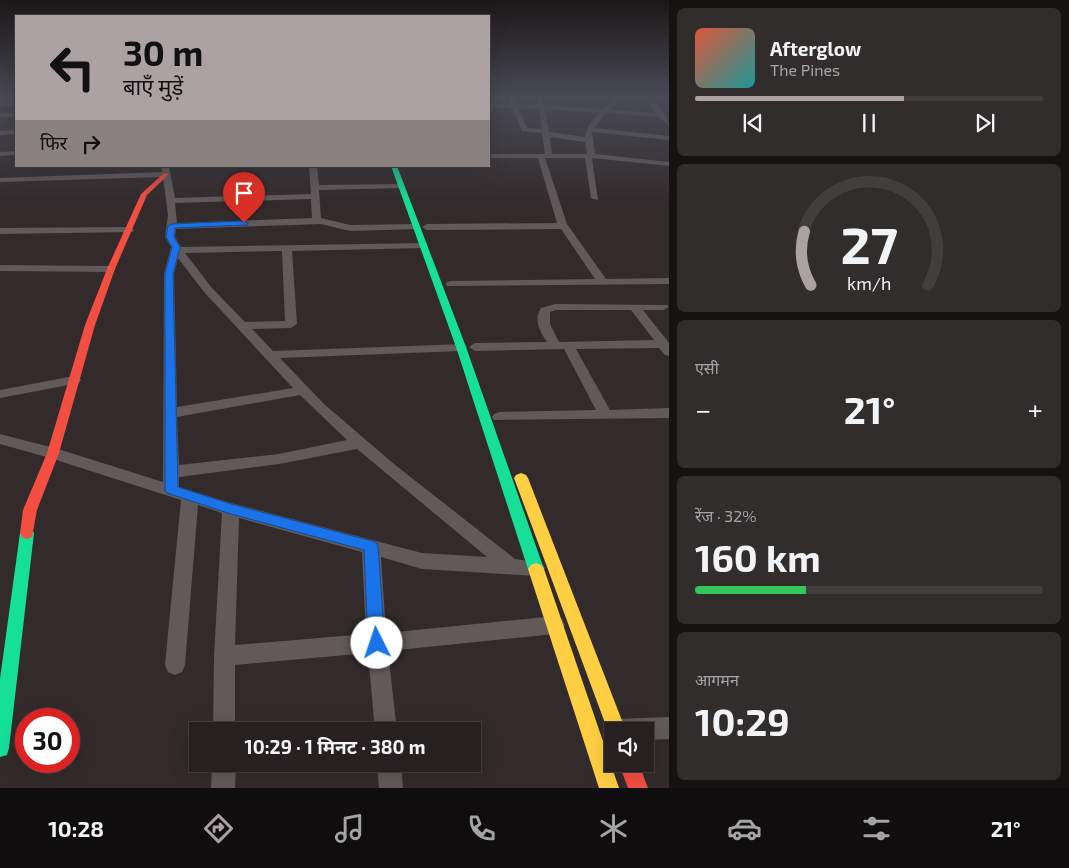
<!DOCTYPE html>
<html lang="hi">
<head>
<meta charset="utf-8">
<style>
  :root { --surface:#262020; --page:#322d2d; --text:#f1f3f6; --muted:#a4a3a5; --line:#423e3e; --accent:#aca2a3 }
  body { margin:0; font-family:"Exo 2","Noto Sans Devanagari",sans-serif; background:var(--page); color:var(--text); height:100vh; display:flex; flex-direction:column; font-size:19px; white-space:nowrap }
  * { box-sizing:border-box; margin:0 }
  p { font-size:16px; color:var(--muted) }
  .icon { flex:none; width:28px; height:28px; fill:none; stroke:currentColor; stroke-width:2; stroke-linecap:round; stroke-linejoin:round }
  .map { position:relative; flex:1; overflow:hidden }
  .details { display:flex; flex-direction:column; gap:8px; padding:8px; background:#151212; width:400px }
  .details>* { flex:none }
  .hud { position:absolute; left:15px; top:15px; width:475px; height:152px; border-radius:0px; box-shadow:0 5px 20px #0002,0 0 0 1px var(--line); background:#aca2a3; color:#111; overflow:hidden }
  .fabs { position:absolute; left:604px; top:722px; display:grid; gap:10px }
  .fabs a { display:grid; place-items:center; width:50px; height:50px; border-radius:0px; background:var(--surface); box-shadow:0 5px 20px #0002,0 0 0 1px var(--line); font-size:25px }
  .speed { position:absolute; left:15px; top:708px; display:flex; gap:10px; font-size:25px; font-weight:700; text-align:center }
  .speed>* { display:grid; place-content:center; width:65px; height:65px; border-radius:50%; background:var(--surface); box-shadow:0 5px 20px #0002,0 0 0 1px var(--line); line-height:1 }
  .speed .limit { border:8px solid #d22; background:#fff; color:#111 }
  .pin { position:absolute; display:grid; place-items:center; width:42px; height:42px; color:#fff; margin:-51px -21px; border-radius:50% 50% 50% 0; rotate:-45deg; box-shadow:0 0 5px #0007 }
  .pin .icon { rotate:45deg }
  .me { position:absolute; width:55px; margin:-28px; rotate:356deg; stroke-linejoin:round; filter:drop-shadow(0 0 4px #0008) }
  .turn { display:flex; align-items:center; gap:18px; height:105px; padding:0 25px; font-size:22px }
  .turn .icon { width:65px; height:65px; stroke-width:2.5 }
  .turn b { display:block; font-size:35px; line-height:42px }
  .then { display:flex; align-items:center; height:48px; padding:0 25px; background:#0003; gap:10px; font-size:19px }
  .big { font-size:38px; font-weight:700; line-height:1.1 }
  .details .widget { flex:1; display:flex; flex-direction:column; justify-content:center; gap:8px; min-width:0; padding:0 18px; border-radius:8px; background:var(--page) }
  .details .dial { align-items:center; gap:0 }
  .dial svg { height:130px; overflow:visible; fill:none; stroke:var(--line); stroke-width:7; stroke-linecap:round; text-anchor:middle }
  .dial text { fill:var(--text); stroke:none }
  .song { display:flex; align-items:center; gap:15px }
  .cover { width:60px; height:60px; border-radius:8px; background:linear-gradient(135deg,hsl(10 70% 55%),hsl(180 70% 35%)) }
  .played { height:5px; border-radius:2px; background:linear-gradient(90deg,var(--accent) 60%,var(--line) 60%) }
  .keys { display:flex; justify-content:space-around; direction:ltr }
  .heat { display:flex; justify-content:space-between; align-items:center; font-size:28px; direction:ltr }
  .charge { height:8px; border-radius:4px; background:linear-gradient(90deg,#34c759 32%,var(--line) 0) }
  .trip { position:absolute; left:189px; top:722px; width:292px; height:50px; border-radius:0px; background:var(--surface); box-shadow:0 5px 20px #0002,0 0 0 1px var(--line); font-weight:700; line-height:50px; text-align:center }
  .tab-bar { display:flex; height:80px; justify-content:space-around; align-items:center; background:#0f0d0d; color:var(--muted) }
  .tab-bar .icon { width:35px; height:35px }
  .tab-bar .current { color:var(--accent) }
  .tab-bar b { font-size:22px; color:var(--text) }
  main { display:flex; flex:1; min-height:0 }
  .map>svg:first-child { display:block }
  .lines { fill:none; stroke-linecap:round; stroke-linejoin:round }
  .street { fill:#62595a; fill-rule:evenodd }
  .fast { fill:#16e098; fill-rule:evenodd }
  .slow { fill:#ffcf43; fill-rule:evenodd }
  .jam { fill:#f24e42; fill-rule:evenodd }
  .route { fill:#1a73e8; stroke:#114b97 }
</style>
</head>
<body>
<main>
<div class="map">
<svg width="669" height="788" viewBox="0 0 669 788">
  <rect width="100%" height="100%" fill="#322a2b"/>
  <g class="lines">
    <path class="street" d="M507 96H513L517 105H538L537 96H543L544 105 603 109 617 96H623L610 110 656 113 642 96H648C657 106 669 114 669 126L659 117 606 113 594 128 669 136V140L592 132 595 154 669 162V166L592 158 598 200 591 198 585 158H545L567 224 606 279 669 278V284L447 286 446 284 447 282 451 281 595 279 561 229 427 230 422 227 427 224 557 223 538 158H489V154H545L542 133 522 131 512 108H489V104L510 105ZM518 108 539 109 542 129 527 128ZM545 109 599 113 589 125 585 137 549 132ZM550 137 585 142 587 154H552Z
      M651 96H669V100Z
      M0 102H16V106H0Z
      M0 113H16V117H0Z
      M16 130V134L0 135V131Z
      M16 151V155L0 156V152Z
      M161 166H169L175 198 311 194 309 166H317L319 185 404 184V188H401L319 190 321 218 350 225 417 224 420 225V229L350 231 321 224 176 229 175 237 181 247 426 243 428 245 423 248 292 251 297 324 291 328 252 329 273 351 465 344 467 347 461 351 280 358 324 404 394 464 515 559 542 563 545 568 542 573 536 576 422 569 381 557 386 633 555 616 562 619 565 625 562 631 555 634 388 651 397 731H375L368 653 235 665V731H213L214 656 222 513 198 505 185 665 182 672 175 675 168 672 165 665 181 500 50 458 0 444V434L58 449 163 482 164 274 171 247 165 237 168 215 163 177 0 182V178L162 172ZM311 199 312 218 177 223 175 203ZM282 251 285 321 245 322 212 288 185 253ZM178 258 204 292 293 388 177 407 174 274ZM300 395 347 440 279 454 179 465 177 417ZM357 449 487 557 422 553 231 503 179 487V477L279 464ZM239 518 362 552 366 634 235 645Z
      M129 227 134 230 132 232 0 234V228Z
      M0 265 111 266 116 269 111 272 0 271Z
      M555 304 667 305 669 307 663 310H643L669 343V356L665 355 659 348 576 349 610 410 669 408V418L494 420 492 417 494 414 499 412 596 410 564 349 475 351 469 347 475 343 547 342C540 331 533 320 541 308ZM556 310H631L654 340 559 342 550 324V312Z
      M74 376 79 377 81 380 79 383 0 398V390Z
      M669 717V739L645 740V731H612V739L609 738 606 730 609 722 617 719Z
      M212 764H236L235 788H211Z
      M377 764H401L403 788H379Z"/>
    <path class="fast" d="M391 166H397L466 347 544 569 541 573 536 575 531 573 528 569 456 347Z
      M27 527 32 529 34 533 9 748 7 755 0 757V679L20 533 22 529Z"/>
    <path class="slow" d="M521 473 526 475 528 478 626 731H612V738L608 731 514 478 516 475Z
      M536 563 541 565 544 569 619 788H599L528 569 531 565Z"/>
    <path class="jam" d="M164 173 169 174 147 195 115 269 95 325 59 453 37 510 32 537 27 539 22 537 20 533 23 510 47 453 85 325 107 269 141 194Z
      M619 764H639L648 788H628Z"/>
  </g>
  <linearGradient id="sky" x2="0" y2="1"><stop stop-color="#1c1718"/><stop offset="0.47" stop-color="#494a55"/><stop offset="1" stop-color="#494a55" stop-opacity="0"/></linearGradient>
  <rect width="669" height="206" fill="url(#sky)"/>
  <path class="route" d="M244 221 248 223 247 225 175 228 174 237 180 247 173 274 178 487 231 504 376 542 378 546 385 643 383 649 377 651 371 649 368 643 364 550 231 514 167 493 165 490V274L172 247 166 237 168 226 172 224Z"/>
</svg>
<div class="fabs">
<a><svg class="icon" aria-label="sound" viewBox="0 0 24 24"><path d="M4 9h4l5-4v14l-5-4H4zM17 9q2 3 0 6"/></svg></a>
</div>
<div class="speed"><div class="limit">30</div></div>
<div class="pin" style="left:244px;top:223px;background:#d93025"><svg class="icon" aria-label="arrive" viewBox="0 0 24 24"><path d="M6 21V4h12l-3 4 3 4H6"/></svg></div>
<svg class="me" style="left:377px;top:643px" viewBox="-20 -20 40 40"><circle r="19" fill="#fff"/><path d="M0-13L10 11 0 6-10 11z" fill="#1a73e8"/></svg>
<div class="trip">10:29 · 1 मिनट · 380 m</div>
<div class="hud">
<div class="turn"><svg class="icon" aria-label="left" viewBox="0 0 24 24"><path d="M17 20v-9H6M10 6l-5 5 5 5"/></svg><div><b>30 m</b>बाएँ मुड़ें</div></div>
<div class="then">फिर<svg class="icon" aria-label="right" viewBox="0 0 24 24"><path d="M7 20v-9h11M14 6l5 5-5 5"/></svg></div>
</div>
</div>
<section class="details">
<div class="widget">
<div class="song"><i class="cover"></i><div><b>Afterglow</b><p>The Pines</p></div></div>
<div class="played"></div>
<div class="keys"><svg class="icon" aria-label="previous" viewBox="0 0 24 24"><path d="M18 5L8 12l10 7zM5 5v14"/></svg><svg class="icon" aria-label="pause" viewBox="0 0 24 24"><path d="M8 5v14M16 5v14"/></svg><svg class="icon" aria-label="next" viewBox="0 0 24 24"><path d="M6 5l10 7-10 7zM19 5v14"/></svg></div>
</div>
<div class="widget dial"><svg viewBox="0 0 100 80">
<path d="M14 69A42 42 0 1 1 86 69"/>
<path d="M14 69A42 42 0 0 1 10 36" stroke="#aca2a3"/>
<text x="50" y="56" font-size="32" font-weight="700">27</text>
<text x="50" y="72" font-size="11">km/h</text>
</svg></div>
<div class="widget"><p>एसी</p>
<div class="heat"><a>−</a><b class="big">21°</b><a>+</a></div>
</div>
<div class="widget"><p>रेंज · 32%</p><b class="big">160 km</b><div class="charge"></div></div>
<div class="widget"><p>आगमन</p><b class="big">10:29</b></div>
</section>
</main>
<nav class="tab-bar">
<b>10:28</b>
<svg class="icon current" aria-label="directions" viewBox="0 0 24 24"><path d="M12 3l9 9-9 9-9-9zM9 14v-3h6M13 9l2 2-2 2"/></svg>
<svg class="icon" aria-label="music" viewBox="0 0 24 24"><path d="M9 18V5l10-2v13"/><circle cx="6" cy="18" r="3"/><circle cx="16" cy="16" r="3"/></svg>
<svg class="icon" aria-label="phone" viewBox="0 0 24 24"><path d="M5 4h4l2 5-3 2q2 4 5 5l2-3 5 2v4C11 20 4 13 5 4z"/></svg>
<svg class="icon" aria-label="climate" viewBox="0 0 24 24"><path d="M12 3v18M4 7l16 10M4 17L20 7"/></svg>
<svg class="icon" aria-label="car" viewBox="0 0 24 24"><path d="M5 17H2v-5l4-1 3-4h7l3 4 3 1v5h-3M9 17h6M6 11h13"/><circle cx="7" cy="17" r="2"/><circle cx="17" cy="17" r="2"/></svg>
<svg class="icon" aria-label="filters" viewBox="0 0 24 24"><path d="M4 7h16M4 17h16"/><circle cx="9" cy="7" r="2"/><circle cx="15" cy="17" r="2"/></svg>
<b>21°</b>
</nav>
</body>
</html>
